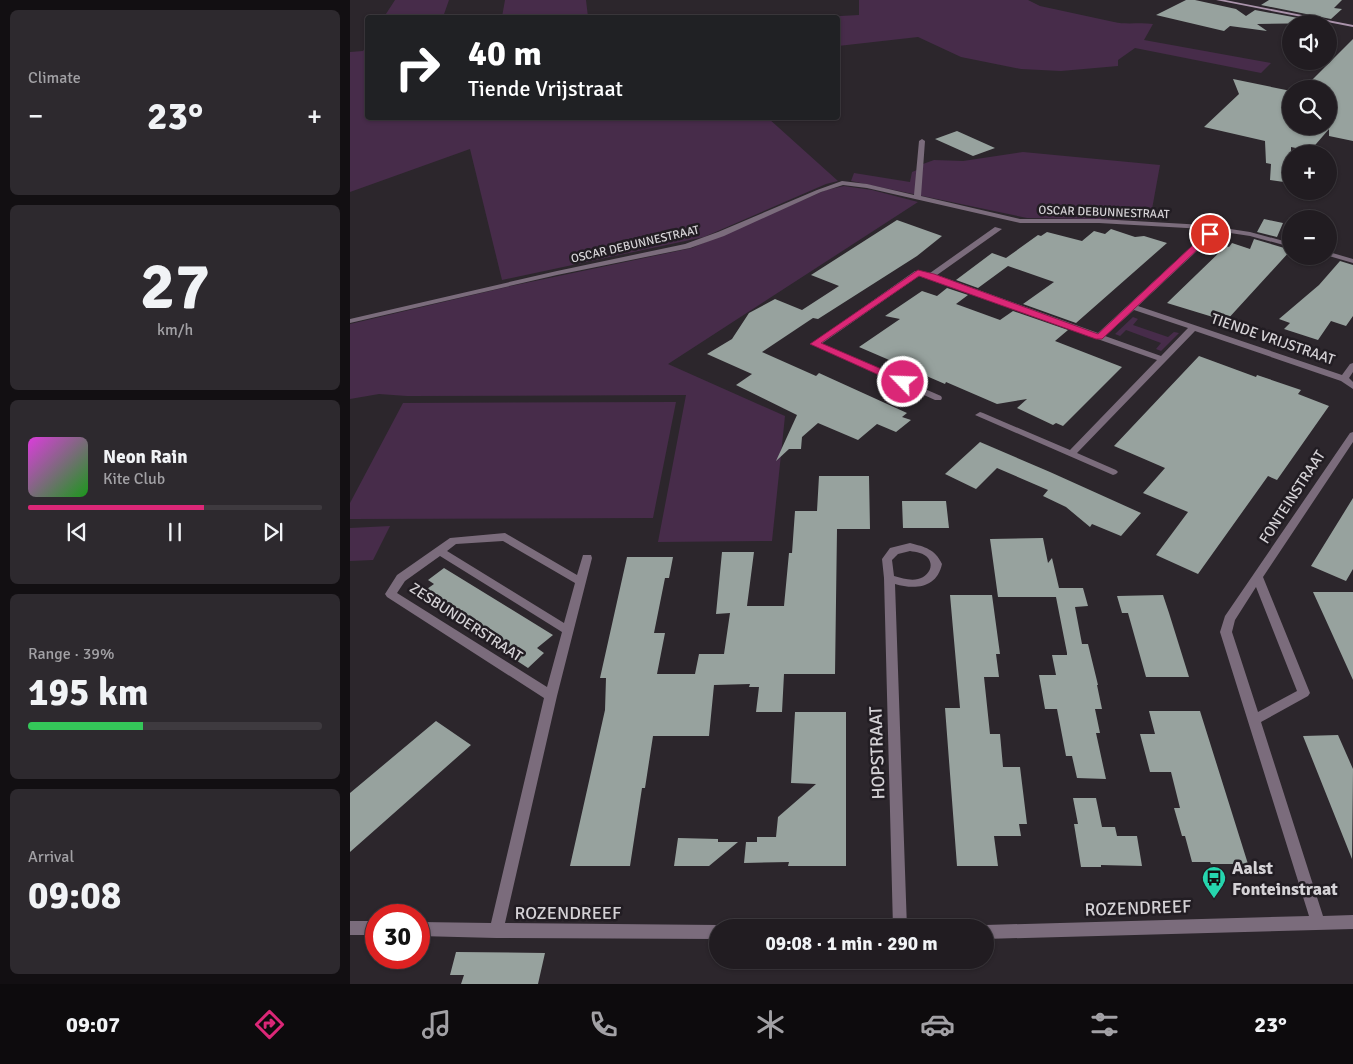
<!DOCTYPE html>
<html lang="en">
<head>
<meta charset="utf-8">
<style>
  :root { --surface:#211c21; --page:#2d292e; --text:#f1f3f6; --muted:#a2a1a5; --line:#3e3a3f; --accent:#db2777 }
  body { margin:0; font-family:Signika,sans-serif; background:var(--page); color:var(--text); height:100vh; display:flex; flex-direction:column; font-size:19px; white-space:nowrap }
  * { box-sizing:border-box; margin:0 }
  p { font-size:16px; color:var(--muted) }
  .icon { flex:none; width:28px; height:28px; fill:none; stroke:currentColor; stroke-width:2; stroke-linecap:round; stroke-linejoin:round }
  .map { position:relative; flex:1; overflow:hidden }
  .details { display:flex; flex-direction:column; gap:10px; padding:10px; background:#120f12; width:350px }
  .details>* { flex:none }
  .guide { position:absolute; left:15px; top:15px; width:475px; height:105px; border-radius:5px; box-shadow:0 1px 4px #0004,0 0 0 1px var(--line); background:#202124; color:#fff; overflow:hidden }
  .fabs { position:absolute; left:932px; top:15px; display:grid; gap:10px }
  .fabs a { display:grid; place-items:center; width:55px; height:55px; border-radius:50%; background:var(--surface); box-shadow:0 1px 4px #0004,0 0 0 1px var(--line); font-size:25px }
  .speed { position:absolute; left:15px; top:904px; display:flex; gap:10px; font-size:25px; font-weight:700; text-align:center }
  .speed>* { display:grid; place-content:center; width:65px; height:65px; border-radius:50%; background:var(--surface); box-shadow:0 1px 4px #0004,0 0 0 1px var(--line); line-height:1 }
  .speed .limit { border:8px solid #d22; background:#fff; color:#111 }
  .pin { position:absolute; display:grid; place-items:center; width:42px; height:42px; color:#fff; margin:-21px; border:2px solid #fff; border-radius:50%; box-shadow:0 1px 5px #0007 }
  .me { position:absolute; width:55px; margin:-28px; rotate:294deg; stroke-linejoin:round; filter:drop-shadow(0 0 4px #0008) }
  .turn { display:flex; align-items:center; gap:18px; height:105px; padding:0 20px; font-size:22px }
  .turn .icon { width:65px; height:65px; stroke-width:2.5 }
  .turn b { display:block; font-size:35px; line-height:42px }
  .big { font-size:38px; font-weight:800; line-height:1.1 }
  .details .card { flex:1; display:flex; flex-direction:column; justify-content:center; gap:8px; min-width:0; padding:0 18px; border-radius:8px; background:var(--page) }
  .details .dial { align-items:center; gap:0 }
  .dial b { font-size:65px; line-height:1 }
  .song { display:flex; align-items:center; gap:15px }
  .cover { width:60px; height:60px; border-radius:8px; background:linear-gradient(135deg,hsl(300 70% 55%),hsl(120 70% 35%)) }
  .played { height:5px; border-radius:2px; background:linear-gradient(90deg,var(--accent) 60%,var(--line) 60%) }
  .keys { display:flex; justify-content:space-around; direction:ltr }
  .heat { display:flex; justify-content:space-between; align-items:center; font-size:28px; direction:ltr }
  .charge { height:8px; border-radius:4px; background:linear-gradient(90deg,#34c759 39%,var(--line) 0) }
  .trip { position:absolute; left:359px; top:919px; width:285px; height:50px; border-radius:25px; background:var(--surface); box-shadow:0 1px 4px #0004,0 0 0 1px var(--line); font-weight:800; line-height:50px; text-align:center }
  .menu { display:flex; height:80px; justify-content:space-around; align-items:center; background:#0d0b0d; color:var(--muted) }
  .menu .icon { width:35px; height:35px }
  .menu .on { color:var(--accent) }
  .menu b { font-size:22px; color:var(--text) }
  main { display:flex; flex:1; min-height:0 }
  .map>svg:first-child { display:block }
  .green { fill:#472c4a }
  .building { fill:#97a29e }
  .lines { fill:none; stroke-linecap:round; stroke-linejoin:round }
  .street { fill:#7b6c7c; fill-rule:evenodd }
  .secondary { fill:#aa93ab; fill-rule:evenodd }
  .route { fill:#db2777; stroke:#8e194d }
  .labels { text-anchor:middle; stroke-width:5; stroke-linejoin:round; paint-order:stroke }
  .far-street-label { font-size:12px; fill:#d5d2d6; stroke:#221d23 }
  .street-label { font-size:15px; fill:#d5d2d6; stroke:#221d23 }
  .near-street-label { font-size:18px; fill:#d5d2d6; stroke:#221d23 }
  .near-poi-label { font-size:18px; font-weight:bold; fill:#d5d2d6; stroke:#221d23; text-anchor:start }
</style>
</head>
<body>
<main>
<section class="details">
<div class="card"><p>Climate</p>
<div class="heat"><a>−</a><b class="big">23°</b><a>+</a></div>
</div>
<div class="card dial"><b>27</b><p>km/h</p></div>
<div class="card">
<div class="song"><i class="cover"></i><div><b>Neon Rain</b><p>Kite Club</p></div></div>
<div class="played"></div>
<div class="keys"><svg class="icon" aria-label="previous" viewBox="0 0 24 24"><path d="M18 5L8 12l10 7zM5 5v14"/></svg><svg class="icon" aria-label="pause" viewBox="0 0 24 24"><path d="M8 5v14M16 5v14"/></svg><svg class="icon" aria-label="next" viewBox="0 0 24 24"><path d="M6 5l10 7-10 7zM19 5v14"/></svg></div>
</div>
<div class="card"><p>Range · 39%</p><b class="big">195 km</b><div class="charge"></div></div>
<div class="card"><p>Arrival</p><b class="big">09:08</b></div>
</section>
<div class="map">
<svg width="1003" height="984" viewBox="0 0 1003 984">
  <rect width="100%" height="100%" fill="#2c262c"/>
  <path class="green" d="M45 0H99L93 17H34Z
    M155 0H236L238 17H152Z
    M509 0H678L690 6 764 22C777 25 790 22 803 24L794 40 921 63 911 73 785 48 768 60V66L711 71 671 69 611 57 568 37 488 46V18L472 17 509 15Z
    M17 44 18 118H418L488 181 476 184 354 237 152 280 120 149 0 192V52L13 51Z
    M673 152 810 165 800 220 677 218 501 181 504 173 560 182 562 172 567 170 573 164 584 160 613 161Z
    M494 186 522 190 568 202 318 364 435 416 422 541 308 542 336 395 57 396 29 394 0 399V324L161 286 342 248 476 190Z
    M783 317 788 319 783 325 818 337 824 332 829 333 811 351 806 349 811 343 776 330 770 336 765 334Z
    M326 402 303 518 0 519V503L53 403Z
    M40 526 23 560 0 561V528Z"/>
  <path class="building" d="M836 0H845L886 9 896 16 905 10 975 23 907 24 917 31 880 26 874 31 806 15Z
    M919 0H992L984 8 992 9 981 19 911 5Z
    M1003 39V141L979 136V129L960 151 941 147V183L920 180 921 164 916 163 915 141 854 127 889 94 883 79 941 91V126H979V89H953Z
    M607 131 645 148 623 156 585 139Z
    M914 219 933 223 927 237 907 232Z
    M547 220 592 236 567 256 468 319 463 318 412 352 466 376 469 373 557 413 552 417 561 420 546 432 527 424 508 440 468 423 452 437 451 449H439L426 461 447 415 386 385 402 374 357 354 382 339 399 313 425 299 452 310 489 286 461 275Z
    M761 229 785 237 794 236 817 243 726 323 673 304 704 282 658 266 628 288 606 280 642 253 656 258 688 235 691 236 697 232 732 241 744 231 755 234Z
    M904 239 941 250 876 321 817 303 876 246 879 247 882 243 900 249Z
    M990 261 1003 265V316L996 326 981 321 968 340 934 329 940 323 929 319 969 285Z
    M597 288 618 295 606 304 650 320 663 311 718 330 705 341 772 367 713 426 706 423 703 425 667 408 677 399 647 404 596 382 595 384 509 347 550 319 535 316 572 291 587 296Z
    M849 356 906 377 907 375 951 390 948 394 979 406 927 480 918 476 848 574 806 555 838 512 793 493 815 468 764 446Z
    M630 442 700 472 791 513 771 536 742 524 740 527 716 507 693 496 698 490 647 468 626 489 595 474Z
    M469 476H519L520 529H487L485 674H434L432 712H406L409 687H399L400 684 364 685 359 736H303L295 788H292L280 866H220L255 710 256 678H250L277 557H323L319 578H315L304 633H315L307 674H345L349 654H374L380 613 366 614 372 552H404L397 606H434L439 553H442L445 511H467Z
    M1003 498V569L996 581 961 566Z
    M552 501H596L599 528H553Z
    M693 538 698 563 702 558 709 588H733L738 606 725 607 732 644H738L748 685H747L752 709H745L750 733H746L756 779 727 778 722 756H716L707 709H695L689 675H706L702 655H717V653L706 597H648L640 539Z
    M94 568 203 635 187 648 194 653 178 668 67 596 84 584 78 580Z
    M963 592H1003V680L974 616Z
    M600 595H642L650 654H646L649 677H634L640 734H650L653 767H670L677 824H669L671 836H644L648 866H607L595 708H610Z
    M813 595 819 613 839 677H796L778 613H772L767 596Z
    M799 711H850L898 864H861L860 862H842L835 836H832L824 808H830L821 772H800L790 734H805Z
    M445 712H496V866H438L439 862 394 863 396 842H407V837H426L428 817 466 784 441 783Z
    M86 721 121 745 0 852V793Z
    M988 735 1003 769 1002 859 953 736Z
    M723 798H746L752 827H765L767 836H787L792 866 751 865V867H731L724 824H728Z
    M328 838 368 839V842H388L359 866H324Z
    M106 952 195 953 188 984H111L114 975H100Z"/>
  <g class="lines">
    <path class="street" d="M572 139 575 141 571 196 670 219H749L854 225 900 232 941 243V247L900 236 854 229 749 223H670L517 188 493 185 471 192 374 236 340 248 207 275 0 323V319L207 271 335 244 368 232 467 190 492 181 517 184 564 195 569 141Z
      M645 227 652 229 587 275 748 333 857 232H863V236L788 306 992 375 1000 364 1003 363V372L999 378 1003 382V389L991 381 845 331 727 453 766 470 768 472 766 474 763 475 625 415 630 412 633 413 720 450 807 360 569 276 471 344 591 396 592 398 591 400H585L461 344 565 271 580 273ZM784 310 838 328 811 356 755 336Z
      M979 252 1003 259V263L979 256Z
      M1003 432V442L913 577 960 693 958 696 911 722 973 916 1003 915V929L635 939V928H630L635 925 959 916 870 632 875 616 1000 433ZM906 587 947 691 908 712 882 632 885 620Z
      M155 533 227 575 233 555H241L242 558 207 696 155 923 368 925 373 928H368V939L146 938 69 936V922L141 923 194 698 37 597 35 594 47 575 100 538ZM153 541 225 583 214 623 97 551 106 544ZM90 556 212 632 197 687 47 593 55 581Z
      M560 543C575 547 585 549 592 564 587 588 565 590 545 584L557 928H543L534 578 532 559 540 548ZM560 551C566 552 574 553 578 558 585 567 577 577 568 579 560 581 552 578 544 576L542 560 548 554Z
      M0 921H26V935H0Z"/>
    <path class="secondary" d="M866 0H875L1003 25V27Z"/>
  </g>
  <path class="route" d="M857 232 864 234 752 339H746L569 276 471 343 557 380V384H549L460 344 568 270 584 274 748 334Z"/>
  <defs>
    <g id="bus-pin" transform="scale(1.25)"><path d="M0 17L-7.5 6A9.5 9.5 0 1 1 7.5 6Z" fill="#26d5ae" stroke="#221d23"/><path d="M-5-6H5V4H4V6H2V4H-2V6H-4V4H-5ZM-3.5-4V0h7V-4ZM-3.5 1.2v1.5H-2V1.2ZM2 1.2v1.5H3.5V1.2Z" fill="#111"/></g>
  </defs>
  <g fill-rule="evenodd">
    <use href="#bus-pin" x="864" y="878"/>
  </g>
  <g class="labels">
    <g class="far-street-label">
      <text transform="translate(754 212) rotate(2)" y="4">OSCAR DEBUNNESTRAAT</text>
      <text transform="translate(285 244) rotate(-13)" y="4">OSCAR DEBUNNESTRAAT</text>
    </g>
    <g class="street-label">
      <text transform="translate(923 339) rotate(19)" y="5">TIENDE VRIJSTRAAT</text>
      <text transform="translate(942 497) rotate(-57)" y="5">FONTEINSTRAAT</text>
      <text transform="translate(116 622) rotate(33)" y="5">ZESBUNDERSTRAAT</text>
    </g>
    <g class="near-street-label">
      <text transform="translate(527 753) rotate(-92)" y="6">HOPSTRAAT</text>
      <text transform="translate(788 908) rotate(-2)" y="6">ROZENDREEF</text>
      <text x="218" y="919">ROZENDREEF</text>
    </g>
    <g class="near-poi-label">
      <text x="882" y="874">Aalst<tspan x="882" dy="21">Fonteinstraat</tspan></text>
    </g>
  </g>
</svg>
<div class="fabs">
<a><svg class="icon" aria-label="sound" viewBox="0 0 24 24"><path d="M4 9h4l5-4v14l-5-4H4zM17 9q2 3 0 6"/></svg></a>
<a><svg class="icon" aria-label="search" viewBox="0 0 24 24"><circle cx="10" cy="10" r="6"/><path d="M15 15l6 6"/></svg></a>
<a>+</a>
<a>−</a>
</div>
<div class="speed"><div class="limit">30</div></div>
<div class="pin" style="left:860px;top:234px;background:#d93025"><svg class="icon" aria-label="arrive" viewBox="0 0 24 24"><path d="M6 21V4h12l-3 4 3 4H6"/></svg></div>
<svg class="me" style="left:553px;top:382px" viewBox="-20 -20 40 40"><circle r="17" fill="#db2777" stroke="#fff" stroke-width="3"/><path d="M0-11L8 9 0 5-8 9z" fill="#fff"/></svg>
<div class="trip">09:08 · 1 min · 290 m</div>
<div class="guide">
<div class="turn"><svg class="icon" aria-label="right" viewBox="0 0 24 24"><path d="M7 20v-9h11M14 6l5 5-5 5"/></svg><div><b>40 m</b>Tiende Vrijstraat</div></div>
</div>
</div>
</main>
<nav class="menu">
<b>09:07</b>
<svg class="icon on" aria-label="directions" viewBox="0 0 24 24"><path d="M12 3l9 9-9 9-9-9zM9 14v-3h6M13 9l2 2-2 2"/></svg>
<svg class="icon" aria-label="music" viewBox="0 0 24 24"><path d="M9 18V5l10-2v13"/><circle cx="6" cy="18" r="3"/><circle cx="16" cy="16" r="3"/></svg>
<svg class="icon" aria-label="phone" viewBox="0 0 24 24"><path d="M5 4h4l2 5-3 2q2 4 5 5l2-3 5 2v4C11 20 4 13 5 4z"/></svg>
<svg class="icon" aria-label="climate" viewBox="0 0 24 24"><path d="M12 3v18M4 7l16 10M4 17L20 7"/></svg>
<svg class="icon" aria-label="car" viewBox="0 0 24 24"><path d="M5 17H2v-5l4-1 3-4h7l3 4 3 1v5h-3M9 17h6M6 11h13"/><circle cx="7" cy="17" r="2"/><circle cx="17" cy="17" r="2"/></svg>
<svg class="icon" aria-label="filters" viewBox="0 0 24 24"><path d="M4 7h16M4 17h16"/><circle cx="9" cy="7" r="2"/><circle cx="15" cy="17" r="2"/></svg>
<b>23°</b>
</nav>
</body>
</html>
